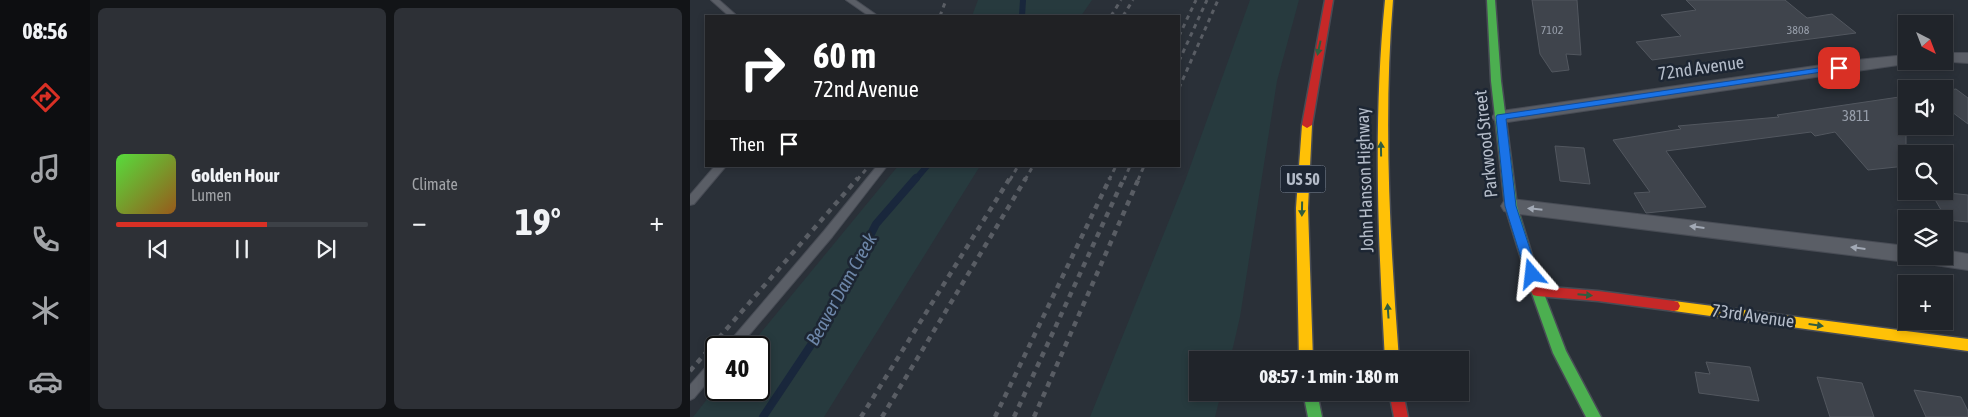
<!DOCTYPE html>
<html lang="en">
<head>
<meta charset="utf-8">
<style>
  :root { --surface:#20242a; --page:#2d3036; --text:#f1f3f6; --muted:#a2a4a8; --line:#3d4147; --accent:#d93025 }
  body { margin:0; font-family:"Asap Condensed",sans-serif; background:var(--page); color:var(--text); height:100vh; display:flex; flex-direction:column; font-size:19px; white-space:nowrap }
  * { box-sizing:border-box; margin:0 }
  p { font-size:16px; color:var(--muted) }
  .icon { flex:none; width:28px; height:28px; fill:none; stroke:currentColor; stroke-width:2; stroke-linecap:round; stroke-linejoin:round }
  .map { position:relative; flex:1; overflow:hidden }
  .panel { display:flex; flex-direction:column; gap:8px; padding:8px; background:#121417; width:600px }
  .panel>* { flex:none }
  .hud { position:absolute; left:15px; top:15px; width:475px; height:152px; border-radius:0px; box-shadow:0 2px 8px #0003,0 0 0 1px var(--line); background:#202124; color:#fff; overflow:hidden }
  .needle { width:32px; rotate:138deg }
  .controls { position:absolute; left:1208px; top:15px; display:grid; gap:10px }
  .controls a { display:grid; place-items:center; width:55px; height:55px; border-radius:0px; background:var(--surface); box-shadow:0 2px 8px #0003,0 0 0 1px var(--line); font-size:25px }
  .speed { position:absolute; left:15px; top:336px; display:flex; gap:10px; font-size:25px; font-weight:700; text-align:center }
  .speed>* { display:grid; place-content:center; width:65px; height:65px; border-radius:50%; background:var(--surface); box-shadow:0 2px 8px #0003,0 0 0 1px var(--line); line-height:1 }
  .speed .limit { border:2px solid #111; border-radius:8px; background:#fff; color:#111 }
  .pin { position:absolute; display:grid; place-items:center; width:42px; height:42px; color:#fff; margin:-21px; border-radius:10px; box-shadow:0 2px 8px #0006 }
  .me { position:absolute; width:55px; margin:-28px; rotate:343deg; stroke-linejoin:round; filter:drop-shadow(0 0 4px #0008) }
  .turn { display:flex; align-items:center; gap:18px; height:105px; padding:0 25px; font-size:22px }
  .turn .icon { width:65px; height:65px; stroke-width:2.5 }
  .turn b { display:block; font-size:35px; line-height:42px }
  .then { display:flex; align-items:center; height:48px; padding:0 25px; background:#0003; gap:10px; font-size:19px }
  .big { font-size:38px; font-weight:700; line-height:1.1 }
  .panel .card { flex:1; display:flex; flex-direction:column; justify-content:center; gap:8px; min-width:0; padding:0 18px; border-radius:8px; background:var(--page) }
  .song { display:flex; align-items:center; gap:15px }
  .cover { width:60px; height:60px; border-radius:8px; background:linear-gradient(135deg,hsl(110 70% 55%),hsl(30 70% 35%)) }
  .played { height:5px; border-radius:2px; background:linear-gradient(90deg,var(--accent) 60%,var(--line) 60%) }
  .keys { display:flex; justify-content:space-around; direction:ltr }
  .heat { display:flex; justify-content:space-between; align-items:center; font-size:28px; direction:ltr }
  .panel .tiles { flex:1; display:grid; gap:8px; grid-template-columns:repeat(2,1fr) }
  .trip { position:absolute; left:499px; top:351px; width:280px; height:50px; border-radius:0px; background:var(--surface); box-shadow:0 2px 8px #0003,0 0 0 1px var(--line); font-weight:700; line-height:50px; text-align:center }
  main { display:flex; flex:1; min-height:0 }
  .menu { display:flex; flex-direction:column; width:90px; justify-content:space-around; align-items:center; background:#0d0e11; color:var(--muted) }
  .menu .icon { width:35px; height:35px }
  .menu .on { color:var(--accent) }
  .menu b { font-size:22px; color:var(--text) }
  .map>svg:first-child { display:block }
  .green { fill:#273a3e }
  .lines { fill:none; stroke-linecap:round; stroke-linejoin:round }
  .stream-far1 { stroke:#19273c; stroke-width:6 }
  .stream { stroke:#19273c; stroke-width:8 }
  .building { fill:#3f444c; stroke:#52575f }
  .lane-casing { stroke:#484c55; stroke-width:2 }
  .street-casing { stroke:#484c55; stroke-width:2 }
  .fast-casing { stroke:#484c55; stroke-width:3 }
  .slow-casing { stroke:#484c55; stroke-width:3 }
  .jam-casing { stroke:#484c55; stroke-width:3 }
  .lane { fill:#5a5e66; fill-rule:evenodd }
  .street { fill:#5a5e66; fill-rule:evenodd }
  .fast { fill:#4caf50; fill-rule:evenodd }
  .slow { fill:#ffc107; fill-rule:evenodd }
  .jam { fill:#c62828; fill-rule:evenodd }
  .rail-far1 { stroke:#595d64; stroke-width:3; stroke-dasharray:4.5 4.5; stroke-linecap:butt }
  .rail { stroke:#595d64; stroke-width:4.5; stroke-dasharray:5.5 5.5; stroke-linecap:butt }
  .oneway { fill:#305d3f }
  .oneway2 { fill:#a2a9b5 }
  .route { fill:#1a73e8; stroke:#114b97 }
  .labels { text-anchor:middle; stroke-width:5; stroke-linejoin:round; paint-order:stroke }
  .far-number-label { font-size:12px; fill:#979eaa }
  .number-label { font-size:15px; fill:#979eaa }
  .shield { fill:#1d2633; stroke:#878f9c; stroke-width:1 }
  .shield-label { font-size:16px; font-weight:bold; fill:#b4bcc9 }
  .street-label { font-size:18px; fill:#b4bcc9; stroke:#1d2633 }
  .water-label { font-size:19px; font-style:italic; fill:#6d86a8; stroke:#1d2633 }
</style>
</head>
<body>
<main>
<nav class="menu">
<b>08:56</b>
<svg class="icon on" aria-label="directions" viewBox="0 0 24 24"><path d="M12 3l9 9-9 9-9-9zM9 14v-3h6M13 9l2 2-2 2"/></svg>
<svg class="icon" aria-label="music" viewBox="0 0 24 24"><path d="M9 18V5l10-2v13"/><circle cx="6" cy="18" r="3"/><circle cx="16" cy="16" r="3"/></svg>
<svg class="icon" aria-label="phone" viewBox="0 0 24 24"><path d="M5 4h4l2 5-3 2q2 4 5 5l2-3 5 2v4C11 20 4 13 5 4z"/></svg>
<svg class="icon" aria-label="climate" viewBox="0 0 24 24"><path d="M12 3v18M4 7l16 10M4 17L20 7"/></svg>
<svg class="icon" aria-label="car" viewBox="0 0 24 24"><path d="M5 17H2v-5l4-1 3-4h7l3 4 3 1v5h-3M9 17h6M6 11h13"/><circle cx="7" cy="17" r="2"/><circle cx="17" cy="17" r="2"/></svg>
</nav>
<section class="panel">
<div class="tiles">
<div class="card">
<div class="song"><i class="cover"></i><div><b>Golden Hour</b><p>Lumen</p></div></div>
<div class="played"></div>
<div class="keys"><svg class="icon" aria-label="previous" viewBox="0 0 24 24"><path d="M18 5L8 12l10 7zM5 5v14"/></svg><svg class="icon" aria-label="pause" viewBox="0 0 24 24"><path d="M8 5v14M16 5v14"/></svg><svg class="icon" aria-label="next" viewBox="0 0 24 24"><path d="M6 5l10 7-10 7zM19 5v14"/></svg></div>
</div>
<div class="card"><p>Climate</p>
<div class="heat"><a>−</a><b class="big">19°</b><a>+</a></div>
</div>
</div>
</section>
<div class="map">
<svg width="1278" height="417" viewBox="0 0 1278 417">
  <rect width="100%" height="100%" fill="#2a3038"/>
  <path class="green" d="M288 0H402L391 16H282Z
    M560 0H609L587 81 550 317 540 360H508V392L531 393 525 417H400L495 181Z
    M208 166H290L134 417H3L26 388V390H69V348L59 347Z"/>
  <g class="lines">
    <path class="stream-far1" d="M332 16 333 0
      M225 180 237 166"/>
    <path class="stream" d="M73 417 137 321 186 224 226 178"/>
  </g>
  <path class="building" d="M842 0H887L891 55 876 54 879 70 862 72 850 54Z
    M996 0H1095L1117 18 1142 14 1166 33 962 60 946 42 991 36 971 15 1006 10Z
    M1266 89 1278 98V124L1254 106V91Z
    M1216 96V166L1178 170 1145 132 1125 136 1121 132 976 151 1016 207 956 213 944 193 960 192 923 140 991 129 988 126 1089 117 1087 115Z
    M865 146 894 148 900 184 870 181Z
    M1240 191 1278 195V222L1257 220Z
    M1016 362 1060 367 1069 401 1009 393 1005 372 1020 374Z
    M1127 377 1172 383 1184 417H1140Z
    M1224 390 1271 397 1278 411V417H1236Z"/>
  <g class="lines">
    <g class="lane-casing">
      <path id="lane" d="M21 0H29L47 16H39Z
        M156 0H165L188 16H179Z
        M25 166H36L4 204 0 205V195Z
        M187 166H197L142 237 48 348H34L134 231Z
        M26 359V372L4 398 0 400V385L22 360Z"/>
    </g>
    <g class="street-casing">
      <path id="street" d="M1254 53H1278V63L1248 61H1254Z
        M1216 55V61H1223L1222 63 811 123 805 121 802 117 805 113 811 111 1167 60Z
        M821 199 1216 246V256H1254V250L1278 254V270L1225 262 1224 259 1216 262 821 213 814 211 811 206 814 201Z"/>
    </g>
    <g class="fast-casing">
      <path id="fast" d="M797 0H805L811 81 827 206 853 291 876 351 911 417H896L863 353 841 291 815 206 801 81Z
        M613 392H627L632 417H618Z"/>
    </g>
    <g class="slow-casing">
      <path id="slow" d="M695 0H703C693 120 700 240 709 360H695C688 240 683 120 695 0Z
        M617 122 622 125 618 208 623 360H609L606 208 612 125Z
        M984 301 1278 339V351L984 311 980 310 978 306 980 302Z"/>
    </g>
    <g class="jam-casing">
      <path id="jam" d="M635 0H643L622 125 617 128 612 125Z
        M847 286 908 291 984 301 988 302 990 306 988 310 984 311 908 301 847 296 843 295 841 291 843 287Z
        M699 392H713L718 417H704Z"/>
    </g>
    <use href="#lane" class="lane"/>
    <use href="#street" class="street"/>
    <use href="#fast" class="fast"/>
    <use href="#slow" class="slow"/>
    <use href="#jam" class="jam"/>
    <path class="rail-far1" d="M250 16 256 0
      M421 16 431 0
      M433 16 443 0
      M489 36 506 0
      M489 61 517 0
      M489 88 528 0
      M167 180 179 166
      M320 180 328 166
      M335 180 343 166
      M419 180 426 166
      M434 180 440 166
      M448 180 454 166"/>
    <path class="rail" d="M0 371 168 178
      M171 417 320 178
      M192 417 336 178
      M305 417 420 178
      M324 417 434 178
      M344 417 449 178"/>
  </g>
  <defs><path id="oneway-solid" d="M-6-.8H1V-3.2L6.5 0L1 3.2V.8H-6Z" transform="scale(1.25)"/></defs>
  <g class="oneway">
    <use href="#oneway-solid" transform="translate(629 48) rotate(102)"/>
    <use href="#oneway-solid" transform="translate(691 149) rotate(-91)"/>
    <use href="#oneway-solid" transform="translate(612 209) rotate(91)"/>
    <use href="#oneway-solid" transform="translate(895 295) rotate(5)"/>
    <use href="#oneway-solid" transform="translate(698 311) rotate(-94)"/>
    <use href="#oneway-solid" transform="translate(1126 325) rotate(8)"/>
  </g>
  <g class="oneway2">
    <use href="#oneway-solid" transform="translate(845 209) rotate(-174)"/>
    <use href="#oneway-solid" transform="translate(1007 227) rotate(-173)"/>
    <use href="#oneway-solid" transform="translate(1168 248) rotate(-173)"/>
  </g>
  <path class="route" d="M1149 65 1152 66V69L816 119 826 206 848 274 846 277H837L815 206 806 117 807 115Z"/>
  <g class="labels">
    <g class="far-number-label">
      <text x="862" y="34">7102</text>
      <text x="1108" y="34">3808</text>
    </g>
    <g class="number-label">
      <text x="1166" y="121">3811</text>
    </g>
    <rect class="shield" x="590.5" y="165.5" width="45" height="27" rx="4"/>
    <g class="shield-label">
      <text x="613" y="185">US 50</text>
    </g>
    <g class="street-label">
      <text transform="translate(1011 68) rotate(-8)" y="6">72nd Avenue</text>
      <text transform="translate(796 144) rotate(-96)" y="6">Parkwood Street</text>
      <text transform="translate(675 180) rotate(-92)" y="6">John Hanson Highway</text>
      <text transform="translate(1063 316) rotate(8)" y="6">73rd Avenue</text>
    </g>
    <g class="water-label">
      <text transform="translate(151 289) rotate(-61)" y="7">Beaver Dam Creek</text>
    </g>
  </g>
</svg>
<div class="controls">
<a><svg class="needle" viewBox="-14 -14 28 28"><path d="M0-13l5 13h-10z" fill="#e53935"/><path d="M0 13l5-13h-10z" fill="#a2a4a8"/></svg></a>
<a><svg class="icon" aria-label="sound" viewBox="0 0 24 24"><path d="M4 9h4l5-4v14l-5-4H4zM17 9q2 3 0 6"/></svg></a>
<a><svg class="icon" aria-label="search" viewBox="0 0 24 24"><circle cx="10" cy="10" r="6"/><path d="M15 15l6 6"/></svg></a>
<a><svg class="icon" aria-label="layers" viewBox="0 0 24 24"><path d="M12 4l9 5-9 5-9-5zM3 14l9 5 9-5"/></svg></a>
<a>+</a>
</div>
<div class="speed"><div class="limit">40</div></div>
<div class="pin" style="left:1149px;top:68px;background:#d93025"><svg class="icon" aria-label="arrive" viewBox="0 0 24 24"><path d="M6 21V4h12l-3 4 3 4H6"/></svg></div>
<svg class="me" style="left:842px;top:274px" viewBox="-20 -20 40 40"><path d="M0-17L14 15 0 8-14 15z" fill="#1a73e8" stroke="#fff" stroke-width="4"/></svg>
<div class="trip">08:57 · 1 min · 180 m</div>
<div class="hud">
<div class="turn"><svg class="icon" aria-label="right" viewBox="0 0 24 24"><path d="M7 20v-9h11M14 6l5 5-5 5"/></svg><div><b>60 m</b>72nd Avenue</div></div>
<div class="then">Then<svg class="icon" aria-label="arrive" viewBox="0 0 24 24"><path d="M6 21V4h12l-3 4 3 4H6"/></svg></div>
</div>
</div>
</main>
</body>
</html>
